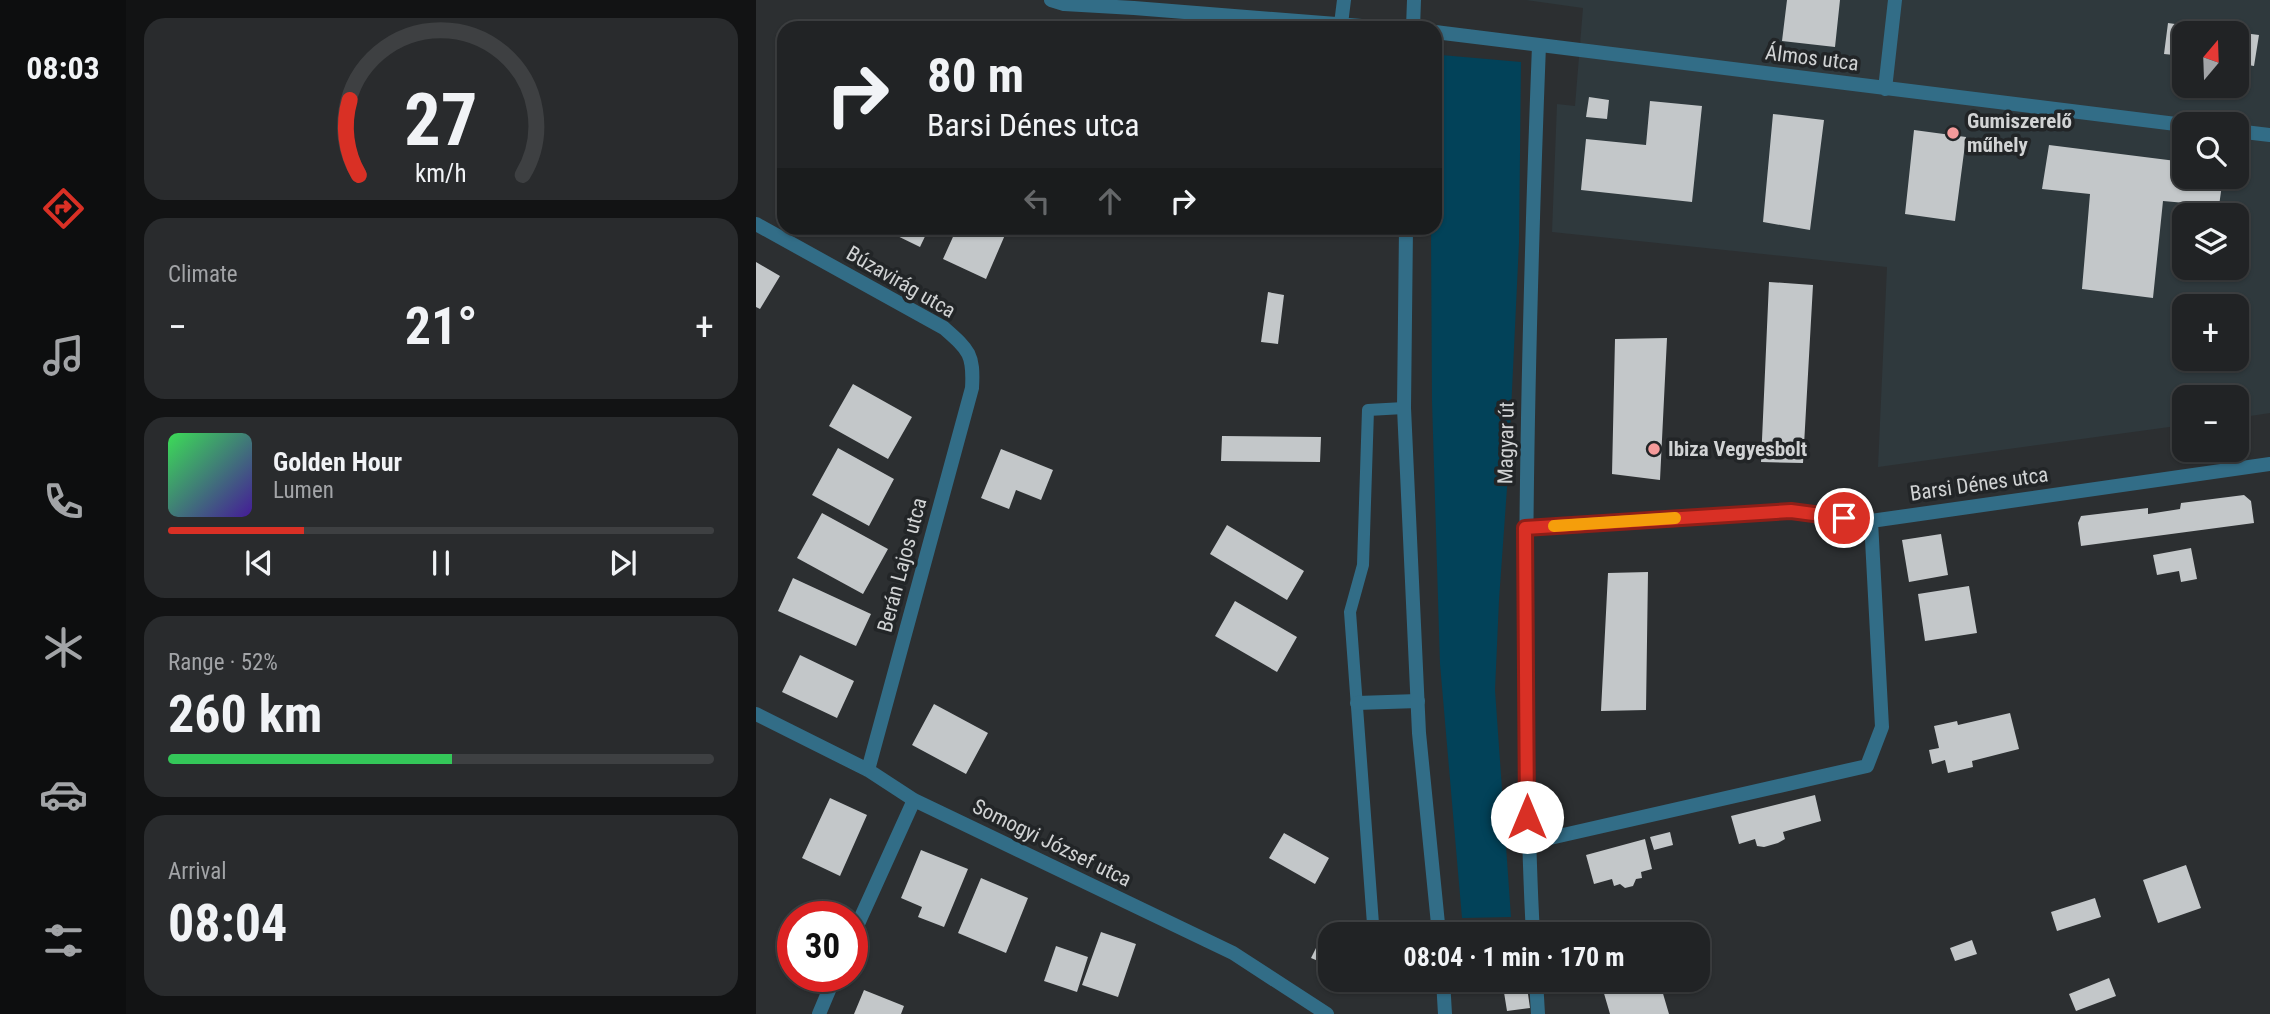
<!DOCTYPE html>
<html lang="en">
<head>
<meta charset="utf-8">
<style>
  :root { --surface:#212325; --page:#292b2d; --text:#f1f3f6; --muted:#a2a4a7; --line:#3e4042; --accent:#d93025 }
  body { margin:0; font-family:"Roboto Condensed",sans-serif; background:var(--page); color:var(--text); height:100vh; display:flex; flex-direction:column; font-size:26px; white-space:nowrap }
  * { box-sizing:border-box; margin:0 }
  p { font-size:23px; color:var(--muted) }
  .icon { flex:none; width:38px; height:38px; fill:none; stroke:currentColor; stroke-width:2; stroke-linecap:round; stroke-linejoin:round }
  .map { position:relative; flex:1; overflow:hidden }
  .sheet { display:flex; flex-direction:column; gap:18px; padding:18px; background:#121314; width:630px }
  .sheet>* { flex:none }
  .hud { position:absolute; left:21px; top:21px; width:665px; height:214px; border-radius:21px; box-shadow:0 2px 5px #0004,0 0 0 2px var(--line); background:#212325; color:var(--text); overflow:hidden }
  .needle { width:46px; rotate:19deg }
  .buttons { position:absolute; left:1416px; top:21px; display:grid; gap:14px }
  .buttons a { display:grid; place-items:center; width:77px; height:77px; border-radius:14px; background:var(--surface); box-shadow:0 2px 5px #0004,0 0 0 2px var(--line); font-size:35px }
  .speed { position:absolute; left:21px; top:901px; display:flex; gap:14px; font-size:35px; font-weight:700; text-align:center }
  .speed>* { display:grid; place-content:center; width:91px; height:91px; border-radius:50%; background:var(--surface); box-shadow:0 2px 5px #0004,0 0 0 2px var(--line); line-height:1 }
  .speed .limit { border:10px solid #d22; background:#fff; color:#111 }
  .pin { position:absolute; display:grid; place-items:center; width:60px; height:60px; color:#fff; margin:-30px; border:4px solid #fff; border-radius:50%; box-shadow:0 2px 7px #0007 }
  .me { position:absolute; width:77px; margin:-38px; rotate:0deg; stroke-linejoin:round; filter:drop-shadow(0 0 5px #0008) }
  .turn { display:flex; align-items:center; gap:24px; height:147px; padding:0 35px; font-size:32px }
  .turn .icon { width:91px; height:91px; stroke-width:2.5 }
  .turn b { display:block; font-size:49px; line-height:60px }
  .lanes { display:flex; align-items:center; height:66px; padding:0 35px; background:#0003; justify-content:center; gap:35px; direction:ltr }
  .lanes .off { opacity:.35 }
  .big { font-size:52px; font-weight:700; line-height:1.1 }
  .sheet .widget { flex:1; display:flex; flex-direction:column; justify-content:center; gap:10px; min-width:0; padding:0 24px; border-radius:21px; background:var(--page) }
  .sheet .dial { align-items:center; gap:0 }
  .dial svg { height:182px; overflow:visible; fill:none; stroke:var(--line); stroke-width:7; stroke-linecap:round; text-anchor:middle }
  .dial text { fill:var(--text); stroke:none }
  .song { display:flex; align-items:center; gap:21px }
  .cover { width:84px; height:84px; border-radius:10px; background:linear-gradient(135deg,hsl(130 70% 55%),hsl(260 70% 35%)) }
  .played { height:7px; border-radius:4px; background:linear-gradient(90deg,var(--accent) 25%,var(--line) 25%) }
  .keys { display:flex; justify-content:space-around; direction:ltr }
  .heat { display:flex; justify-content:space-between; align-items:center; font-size:38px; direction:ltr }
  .charge { height:10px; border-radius:5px; background:linear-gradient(90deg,#34c759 52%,var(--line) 0) }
  .trip { position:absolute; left:562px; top:922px; width:392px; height:70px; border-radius:21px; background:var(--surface); box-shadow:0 2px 5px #0004,0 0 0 2px var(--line); font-weight:700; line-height:70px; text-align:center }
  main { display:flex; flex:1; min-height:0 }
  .dock { display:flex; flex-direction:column; width:126px; justify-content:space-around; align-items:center; background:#0d0e0f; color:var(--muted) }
  .dock .icon { width:49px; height:49px }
  .dock .selected { color:var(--accent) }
  .dock b { font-size:32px; color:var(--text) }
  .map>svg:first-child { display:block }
  .built { fill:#2f393d; fill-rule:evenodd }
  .green { fill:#024259 }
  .building { fill:#c3c7c9 }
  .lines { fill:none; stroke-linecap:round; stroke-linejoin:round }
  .service { stroke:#326d87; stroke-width:12 }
  .minor { stroke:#326d87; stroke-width:14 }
  .tertiary { stroke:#326d87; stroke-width:14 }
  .route-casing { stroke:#8d1f18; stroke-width:18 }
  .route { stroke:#d93025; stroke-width:12 }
  .slow { stroke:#f59e0b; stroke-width:12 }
  .poi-dot { fill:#f59b9b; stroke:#222527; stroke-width:2.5 }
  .labels { text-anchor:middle; stroke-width:7; stroke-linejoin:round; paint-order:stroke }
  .street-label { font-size:21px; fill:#d1d3d4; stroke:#222527 }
  .poi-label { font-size:21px; font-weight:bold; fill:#d1d3d4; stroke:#222527; text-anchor:start }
</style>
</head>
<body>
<main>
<nav class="dock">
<b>08:03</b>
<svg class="icon selected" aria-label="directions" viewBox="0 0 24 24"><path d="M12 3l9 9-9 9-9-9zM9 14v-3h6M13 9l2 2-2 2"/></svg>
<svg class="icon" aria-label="music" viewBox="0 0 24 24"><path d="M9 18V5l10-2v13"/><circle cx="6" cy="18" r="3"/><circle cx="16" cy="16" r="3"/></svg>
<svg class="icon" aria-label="phone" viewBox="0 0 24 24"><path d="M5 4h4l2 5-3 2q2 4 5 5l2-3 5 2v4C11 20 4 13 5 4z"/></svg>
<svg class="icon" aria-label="climate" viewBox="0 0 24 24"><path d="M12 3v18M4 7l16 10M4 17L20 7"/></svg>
<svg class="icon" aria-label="car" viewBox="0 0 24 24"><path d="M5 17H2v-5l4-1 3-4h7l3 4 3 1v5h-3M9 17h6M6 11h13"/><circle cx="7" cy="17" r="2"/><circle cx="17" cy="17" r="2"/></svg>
<svg class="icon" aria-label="filters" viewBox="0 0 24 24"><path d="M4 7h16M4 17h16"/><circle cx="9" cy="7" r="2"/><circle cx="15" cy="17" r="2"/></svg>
</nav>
<section class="sheet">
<div class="widget dial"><svg viewBox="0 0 100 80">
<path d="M14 69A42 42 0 1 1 86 69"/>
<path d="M14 69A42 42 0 0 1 10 36" stroke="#d93025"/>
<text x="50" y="56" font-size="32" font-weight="700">27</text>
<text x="50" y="72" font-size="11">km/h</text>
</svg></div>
<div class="widget"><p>Climate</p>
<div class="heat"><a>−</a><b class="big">21°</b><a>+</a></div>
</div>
<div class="widget">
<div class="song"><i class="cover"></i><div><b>Golden Hour</b><p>Lumen</p></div></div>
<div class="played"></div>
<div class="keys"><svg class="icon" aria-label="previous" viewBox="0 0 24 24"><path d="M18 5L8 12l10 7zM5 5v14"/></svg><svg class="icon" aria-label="pause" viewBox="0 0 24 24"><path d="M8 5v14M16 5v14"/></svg><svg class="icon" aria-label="next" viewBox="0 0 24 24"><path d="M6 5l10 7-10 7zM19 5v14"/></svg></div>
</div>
<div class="widget"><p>Range · 52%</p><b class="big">260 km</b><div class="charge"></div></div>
<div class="widget"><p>Arrival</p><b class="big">08:04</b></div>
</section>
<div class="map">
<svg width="1514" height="1014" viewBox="0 0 1514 1014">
  <rect width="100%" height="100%" fill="#2c2f31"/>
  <path class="built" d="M770 0H1514V413L1481 418 1480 397H1428V425L1122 467 1131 267 796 232 801 104 819 106 827 8ZM1428 33H1480V86H1428ZM1428 124H1480V177H1428ZM1428 215H1480V268H1428ZM1428 306H1480V359H1428Z"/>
  <path class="green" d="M685 55 765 62 763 243 752 474 743 600 739 690 755 917 706 918 684 664 676 401 675 228H679V103Z"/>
  <path class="building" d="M1031 0H1084L1079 47 1026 41Z
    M1412 23 1476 32V33H1428V56L1408 54Z
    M1480 32 1503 35 1498 66 1480 63Z
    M833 97 853 100 851 119 830 117Z
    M894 101 946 106 936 202 825 190 830 139 890 145Z
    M1017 114 1068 120 1054 230 1007 222Z
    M1158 130 1210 137 1199 221 1149 214Z
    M1293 145 1428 162V177H1467L1463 206 1407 201 1397 298 1326 289 1334 194 1286 189Z
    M125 228H173L164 247Z
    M201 228H252L230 279 187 259Z
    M0 262 24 276 4 309 0 307Z
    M1013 282 1057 285 1047 463 1005 462Z
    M512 292 528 295 522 344 505 342Z
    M911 338 904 480 856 474 859 339Z
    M97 384 156 417 132 459 73 426Z
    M466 436 565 437 564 462 465 461Z
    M82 448 138 479 113 526 56 495Z
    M245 449 297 470 285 500 260 490 253 509 225 498Z
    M1488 495 1495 501 1498 523 1325 546 1322 523 1325 516 1392 508V514L1424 509 1425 503Z
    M66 513 132 549 107 594 41 558Z
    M471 525 548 571 531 600 454 554Z
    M1185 534 1192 575 1153 582 1146 540Z
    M1435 548 1441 579 1425 582 1423 571 1401 575 1397 555Z
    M892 572 890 710 845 711 852 573Z
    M37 578 115 614 100 646 22 611Z
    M1213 586 1221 633 1169 641 1162 594Z
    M479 601 541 637 521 672 459 636Z
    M44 655 98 681 81 718 26 692Z
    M178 704 232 733 210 774 156 745Z
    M1254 713 1263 749 1216 761 1217 767 1192 773 1189 760 1176 764 1173 750 1183 748 1178 726 1201 721 1202 725Z
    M1059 795 1065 821 1027 832 1029 839 1022 843 1008 847 1001 846 999 839 983 844 975 816Z
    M74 798 111 815 84 876 46 858Z
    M914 832 917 845 898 850 894 837Z
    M528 833 573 858 559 884 513 858Z
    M889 839 896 869 885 872 886 878 880 879 877 886 869 888 864 884 858 886 856 879 838 884 830 855Z
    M165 850 212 869 188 927 162 917 166 907 145 898Z
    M1430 865 1445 908 1402 923 1387 880Z
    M225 878 272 898 250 953 202 933Z
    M1339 898 1345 917 1301 931 1295 912Z
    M762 926 763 934H740L739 930Z
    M345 932 380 944 362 997 326 985Z
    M568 932 574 935V966L555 958Z
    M1216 940 1221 954 1199 961 1194 948Z
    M300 946 332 957 321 992 288 981Z
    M1353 978 1360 996 1320 1011 1313 994Z
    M746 980H770L774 1008 751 1011Z
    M878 980H903L913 1014H854L847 990Z
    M108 990 148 1006 145 1014H98Z"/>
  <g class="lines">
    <path class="service" d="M617 924 594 612 607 565 612 410 648 408"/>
    <path class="minor" d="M295 0 308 4 378 8 631 28
      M585 24 588 0
      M679 32 1428 125
      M1129 89 1139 0
      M1480 131 1514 135
      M0 224 188 328C213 350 218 354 216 388L112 770
      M769 528 1035 511 1115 521 1514 464
      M601 703 662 701
      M0 714 112 770 158 800 477 953 571 1014
      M772 843 1111 766 1126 727 1115 521
      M777 934C772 846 771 758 770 670 769 461 775 253 783 45
      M96 937 158 800
      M780 980 782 1014
      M63 1014 79 976"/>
    <path class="tertiary" d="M657 28 658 0
      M650 228 648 408 663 733 683 934
      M687 980 689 1014"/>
  </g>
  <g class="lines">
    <g class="route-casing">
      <path id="route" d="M771 817 769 528 1035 511 1088 518"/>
    </g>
    <use href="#route" class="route"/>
    <path class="slow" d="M798 526 919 518"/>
  </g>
  <g class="poi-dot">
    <circle cx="1197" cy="133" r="7"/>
    <circle cx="898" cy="449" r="7"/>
  </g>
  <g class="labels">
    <g class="street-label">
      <text transform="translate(1056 58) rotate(7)" y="7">Álmos utca</text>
      <text transform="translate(145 282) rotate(30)" y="7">Búzavirág utca</text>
      <text transform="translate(750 443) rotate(-89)" y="7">Magyar út</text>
      <text transform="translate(1223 484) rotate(-8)" y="7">Barsi Dénes utca</text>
      <text transform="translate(146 565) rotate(-75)" y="7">Berán Lajos utca</text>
      <text transform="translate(296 843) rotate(26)" y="7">Somogyi József utca</text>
    </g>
    <g class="poi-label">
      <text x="1211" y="128">Gumiszerelő<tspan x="1211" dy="24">műhely</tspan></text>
      <text x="912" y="456">Ibiza Vegyesbolt</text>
    </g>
  </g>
</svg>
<div class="buttons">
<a><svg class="needle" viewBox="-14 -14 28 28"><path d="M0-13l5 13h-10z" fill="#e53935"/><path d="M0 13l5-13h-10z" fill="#a2a4a7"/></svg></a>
<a><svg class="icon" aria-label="search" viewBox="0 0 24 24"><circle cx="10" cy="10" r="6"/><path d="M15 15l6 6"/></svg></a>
<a><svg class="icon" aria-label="layers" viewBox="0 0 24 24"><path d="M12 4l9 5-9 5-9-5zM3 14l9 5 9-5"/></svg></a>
<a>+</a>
<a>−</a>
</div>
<div class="speed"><div class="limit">30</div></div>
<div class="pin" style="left:1088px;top:518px;background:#d93025"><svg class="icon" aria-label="arrive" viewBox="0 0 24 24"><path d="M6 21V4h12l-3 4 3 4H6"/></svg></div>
<svg class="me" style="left:771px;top:817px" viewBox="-20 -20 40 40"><circle r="19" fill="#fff"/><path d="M0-13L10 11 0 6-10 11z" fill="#d93025"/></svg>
<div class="trip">08:04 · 1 min · 170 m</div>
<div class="hud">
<div class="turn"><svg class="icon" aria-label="right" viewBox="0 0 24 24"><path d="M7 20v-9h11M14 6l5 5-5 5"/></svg><div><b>80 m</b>Barsi Dénes utca</div></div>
<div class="lanes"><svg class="icon off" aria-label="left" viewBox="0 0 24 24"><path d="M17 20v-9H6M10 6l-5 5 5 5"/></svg><svg class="icon off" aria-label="ahead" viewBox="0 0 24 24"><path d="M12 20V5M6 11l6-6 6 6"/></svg><svg class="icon" aria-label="right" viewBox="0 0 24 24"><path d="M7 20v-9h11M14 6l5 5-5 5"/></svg></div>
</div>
</div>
</main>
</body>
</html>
